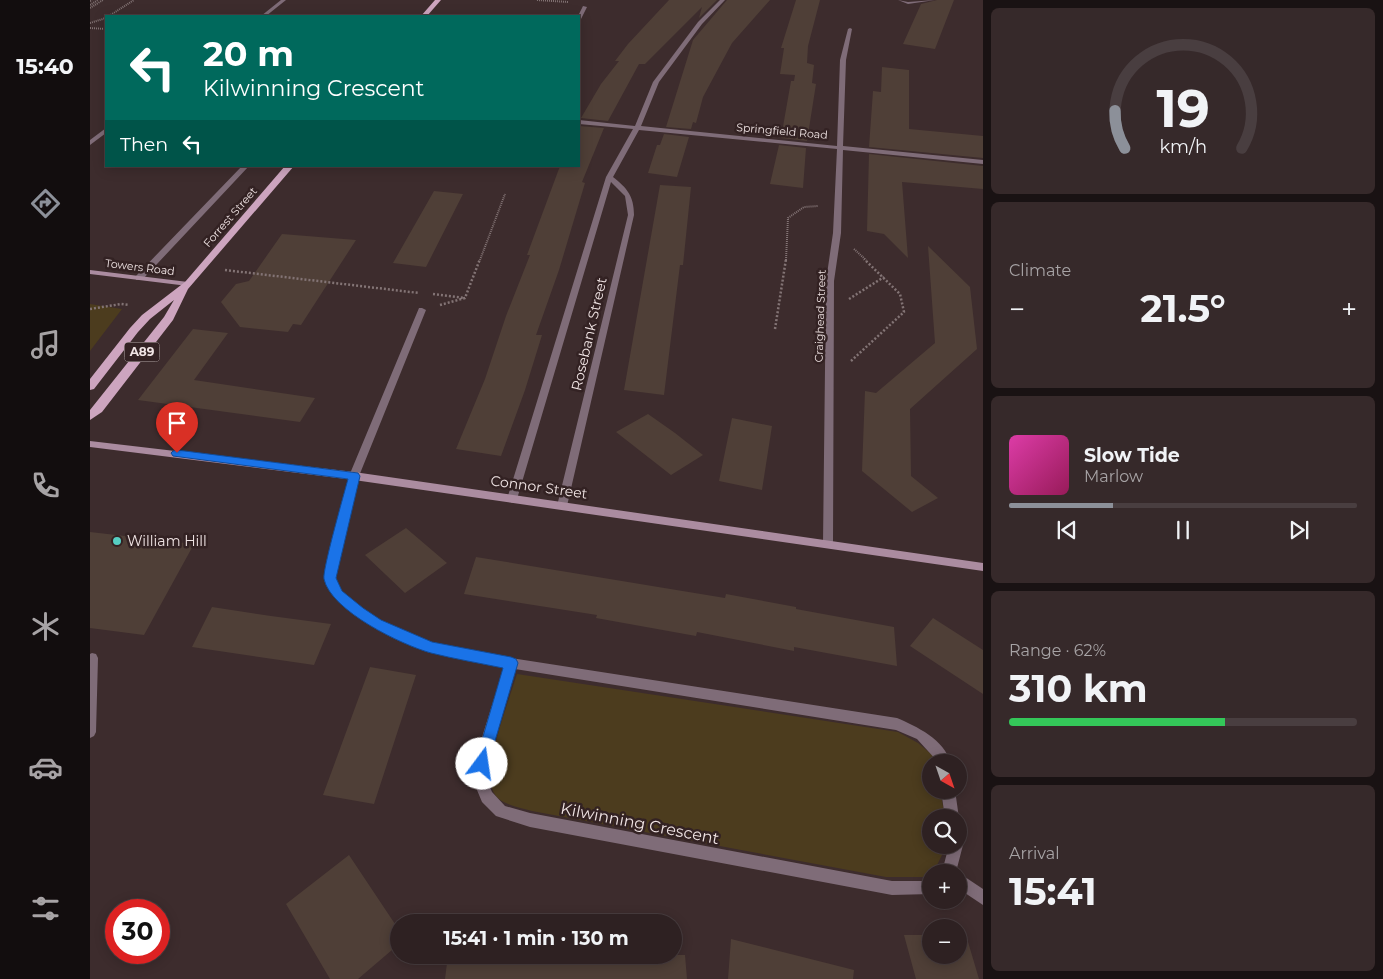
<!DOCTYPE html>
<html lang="en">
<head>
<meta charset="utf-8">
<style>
  :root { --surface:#2e2122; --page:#36292a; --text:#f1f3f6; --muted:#a7a3a5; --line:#493e40; --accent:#8c9099 }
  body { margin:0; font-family:Montserrat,sans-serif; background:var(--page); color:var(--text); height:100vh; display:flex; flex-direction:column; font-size:19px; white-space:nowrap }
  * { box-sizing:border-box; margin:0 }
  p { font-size:16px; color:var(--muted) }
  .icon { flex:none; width:28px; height:28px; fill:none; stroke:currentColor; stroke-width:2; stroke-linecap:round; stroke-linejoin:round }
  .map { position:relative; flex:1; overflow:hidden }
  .panel { display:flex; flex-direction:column; gap:8px; padding:8px; background:#191213; width:400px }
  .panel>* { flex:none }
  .hud { position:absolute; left:15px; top:15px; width:475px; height:152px; border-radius:0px; box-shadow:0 2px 12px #0003,0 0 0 1px var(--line); background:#00695c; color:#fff; overflow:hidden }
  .needle { width:32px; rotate:140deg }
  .tools { position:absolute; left:832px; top:754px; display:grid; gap:10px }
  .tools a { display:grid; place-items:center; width:45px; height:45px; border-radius:50%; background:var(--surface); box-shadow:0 2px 12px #0003,0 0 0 1px var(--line); font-size:25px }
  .speed { position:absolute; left:15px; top:899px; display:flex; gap:10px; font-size:25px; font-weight:700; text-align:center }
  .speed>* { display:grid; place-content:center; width:65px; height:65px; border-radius:50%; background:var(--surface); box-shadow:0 2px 12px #0003,0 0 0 1px var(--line); line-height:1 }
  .speed .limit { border:8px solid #d22; background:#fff; color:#111 }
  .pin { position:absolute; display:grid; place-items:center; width:42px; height:42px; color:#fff; margin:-51px -21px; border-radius:50% 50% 50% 0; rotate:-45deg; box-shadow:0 0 5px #0007 }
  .pin .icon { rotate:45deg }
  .me { position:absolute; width:55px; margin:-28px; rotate:14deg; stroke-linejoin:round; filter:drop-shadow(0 0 4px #0008) }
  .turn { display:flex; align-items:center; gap:18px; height:105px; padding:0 15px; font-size:22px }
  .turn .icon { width:65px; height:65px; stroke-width:2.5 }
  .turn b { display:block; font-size:35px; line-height:42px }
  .then { display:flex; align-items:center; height:48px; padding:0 15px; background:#0003; gap:10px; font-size:19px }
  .big { font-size:38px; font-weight:700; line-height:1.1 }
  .panel .widget { flex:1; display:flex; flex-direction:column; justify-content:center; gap:8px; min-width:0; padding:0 18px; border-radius:8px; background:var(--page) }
  .panel .dial { align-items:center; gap:0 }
  .dial svg { height:130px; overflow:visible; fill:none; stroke:var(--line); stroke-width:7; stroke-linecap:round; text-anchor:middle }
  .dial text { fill:var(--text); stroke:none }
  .song { display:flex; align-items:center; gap:15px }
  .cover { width:60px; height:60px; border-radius:8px; background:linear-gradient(135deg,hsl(320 70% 55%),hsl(330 70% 35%)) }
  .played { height:5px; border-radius:2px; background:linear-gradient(90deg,var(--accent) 30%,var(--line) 30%) }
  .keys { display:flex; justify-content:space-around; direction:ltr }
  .heat { display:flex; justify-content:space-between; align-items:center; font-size:28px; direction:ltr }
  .charge { height:8px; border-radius:4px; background:linear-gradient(90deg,#34c759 62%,var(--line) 0) }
  .trip { position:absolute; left:300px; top:914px; width:292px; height:50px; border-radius:25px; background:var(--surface); box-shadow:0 2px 12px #0003,0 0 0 1px var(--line); font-weight:700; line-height:50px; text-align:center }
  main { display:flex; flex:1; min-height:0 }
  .dock { display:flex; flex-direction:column; width:90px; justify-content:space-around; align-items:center; background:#120d0e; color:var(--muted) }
  .dock .icon { width:35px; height:35px }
  .dock .on { color:var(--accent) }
  .dock b { font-size:22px; color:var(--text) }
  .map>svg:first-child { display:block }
  .green { fill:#4c3c1e }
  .building { fill:#4f3f37 }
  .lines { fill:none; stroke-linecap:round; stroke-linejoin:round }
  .path-far1 { stroke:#837475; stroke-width:2; stroke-dasharray:1 1; stroke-linecap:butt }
  .path { stroke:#837475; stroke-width:2.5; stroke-dasharray:2 2; stroke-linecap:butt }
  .service { fill:#7f6c78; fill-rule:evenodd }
  .minor { fill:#7f6c78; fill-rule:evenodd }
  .secondary { fill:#ab8ca0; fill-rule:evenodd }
  .primary { fill:#cda5bf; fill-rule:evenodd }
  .route { fill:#1a73e8; stroke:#114b97 }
  .poi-dot { fill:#56cec2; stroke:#332223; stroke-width:2 }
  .labels { text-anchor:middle; stroke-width:5; stroke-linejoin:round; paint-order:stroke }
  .far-street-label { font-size:11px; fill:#f0e4e4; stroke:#332223 }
  .shield { fill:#332223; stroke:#b7aaaa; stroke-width:1 }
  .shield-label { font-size:12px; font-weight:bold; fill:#f0e4e4 }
  .street-label { font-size:14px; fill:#f0e4e4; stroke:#332223 }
  .poi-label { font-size:14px; fill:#f0e4e4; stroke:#332223; text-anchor:start }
  .near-street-label { font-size:16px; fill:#f0e4e4; stroke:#332223 }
</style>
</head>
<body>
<main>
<nav class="dock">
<b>15:40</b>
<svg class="icon on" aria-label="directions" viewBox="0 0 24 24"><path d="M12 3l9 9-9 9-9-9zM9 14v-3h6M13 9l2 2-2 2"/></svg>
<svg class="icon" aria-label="music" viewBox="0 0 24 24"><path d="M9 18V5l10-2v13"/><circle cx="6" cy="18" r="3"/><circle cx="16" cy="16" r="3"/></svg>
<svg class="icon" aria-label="phone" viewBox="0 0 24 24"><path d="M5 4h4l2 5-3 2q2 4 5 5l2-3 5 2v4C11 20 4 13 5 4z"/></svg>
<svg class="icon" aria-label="climate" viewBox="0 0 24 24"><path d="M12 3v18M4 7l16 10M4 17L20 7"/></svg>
<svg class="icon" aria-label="car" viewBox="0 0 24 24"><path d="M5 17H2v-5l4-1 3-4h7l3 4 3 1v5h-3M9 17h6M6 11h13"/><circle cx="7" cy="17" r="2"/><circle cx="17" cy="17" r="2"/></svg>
<svg class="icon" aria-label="filters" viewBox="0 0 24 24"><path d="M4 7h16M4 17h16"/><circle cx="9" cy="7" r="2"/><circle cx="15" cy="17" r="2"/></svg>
</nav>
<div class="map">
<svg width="893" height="979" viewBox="0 0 893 979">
  <rect width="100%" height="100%" fill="#3d2c2d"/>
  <path class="green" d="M0 304 32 309 0 351Z
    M427 674 808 732 828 743 847 759V762H841V790H850L855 817 841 818V845H857L847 865 833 877H796L442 811C432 808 418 806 409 799 403 795 399 782 400 775 403 741 417 706 427 674Z"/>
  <path class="building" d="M579 0H627L609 18 612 7 555 64H549L518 121 491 118 511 84 529 61H525L538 44Z
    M637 0H680L642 43 613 97 606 123 603 122 601 129 576 127 603 40Z
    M706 0H730L718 46 717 63 724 65 722 83 726 84 717 141 691 138 701 81H704L705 75 690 74 694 48H691Z
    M847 0H864L845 49 813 44 831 4Z
    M792 67 819 70V129L893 136V158L779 147 783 91 791 92Z
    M489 126 514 128 492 182 495 183 469 270 446 335H452L435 390 411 456 366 449 395 379 416 316 440 255H437L470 166H489Z
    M574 134 599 137 587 177 558 173 567 145H570Z
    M689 145 716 148 713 188 680 184Z
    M779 154 893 166V189L812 182 818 258 794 234 777 231Z
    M570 185 601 187 593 265H590L574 395 534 390Z
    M344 191 373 194 336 267 303 263Z
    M192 234 266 240 211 325 203 324 198 332 150 327 131 302 146 284 159 281Z
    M838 246 880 287 887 349 820 409 821 476 848 498 822 512 772 471 775 391 786 393 845 343Z
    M103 329 138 333 104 380 225 398 210 422 48 400Z
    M558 414 585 433 613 455 581 475 526 432Z
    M642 418 682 426 672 490 629 481Z
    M316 528 357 563 315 593 275 555Z
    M0 532 104 544 54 635 0 628Z
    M386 557 635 598 636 594 706 607V609L804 627 807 666 704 647V651L607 632 606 636 506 618 507 615 374 594Z
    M122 607 181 616 241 624 224 665 102 647Z
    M843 618 893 650V694L820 646Z
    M280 667 326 675 284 804 233 795Z
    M259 855 309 930V944L268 979H240L196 904Z
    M814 935H841V955H869V935H876L889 979H826Z
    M641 939 764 970 763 979H638Z
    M358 955H595L597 979H355Z"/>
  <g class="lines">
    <path class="path-far1" d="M447 0 478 2
      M0 1 2 0
      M0 5 8 0
      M0 8 13 0
      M19 16 44 0
      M0 23 16 18
      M0 28 16 29
      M764 249 776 260
      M390 260 415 194
      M696 260 698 218 714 207 728 206"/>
    <path class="path" d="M135 270 329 293
      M343 294 375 298
      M759 299 794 277
      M350 305 375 298 390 259
      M0 309 31 304 39 305
      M685 329 696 259
      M761 361 814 312 810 294 774 259"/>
    <path class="service" d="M493 6 497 7 491 19H489L488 16Z
      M152 166H159L52 280H46V276Z
      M329 308H332L336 310 269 476 264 480 261 479 259 476Z
      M2 653 6 654 8 658 6 732 4 736 0 738V654Z"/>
    <path class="minor" d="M191 0H196L176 16H171Z
      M630 0H635L612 24 569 82 551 126 747 146 750 60 758 29 760 28 762 29 756 60 753 146 893 160V164L753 150 751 233 744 281 743 544 742 547H734L733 544 736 281 743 233 747 149 549 130 523 177C537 188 544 196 544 215L477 506 476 509H468L467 506 538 215 535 196 521 182 427 499 422 503 417 499 516 177 543 129 489 124V120L545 126 563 82 608 22Z
      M808 0 818 2 845 0 818 4Z
      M16 128V133L0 145V140Z
      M264 472 269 476 245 578 252 591 272 609 291 621 342 642 421 658 807 718C826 726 855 740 860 762H848L827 739 806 730 425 669 405 734 396 778 402 792 415 806 440 813 802 881H836L841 879V894L802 895 440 827 406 816 392 802 382 778 393 734 414 667 337 651 283 627 264 615 244 597 235 578 259 476Z
      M851 790H865L869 818H855Z
      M869 839 873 845 866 872H852L859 845H869Z
      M869 873 893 889V905L869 889Z"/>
    <path class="secondary" d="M0 270 98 282 102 284 98 286 0 274Z
      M0 441 264 472 893 563V571L264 480 0 447Z"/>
    <path class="primary" d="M345 0H351L337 16H331Z
      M195 166H204L98 289 83 320 12 412 0 420V410L74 317 84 300 60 319 48 332 4 389 0 390V379L40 328 52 315 95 282Z"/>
  </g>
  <path class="route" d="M87 450 268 473 270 476 246 578 252 591 273 608 291 620 342 642 421 657 426 659 428 663 397 768 392 771 387 768 385 764 413 668C389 663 365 659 341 653 312 645 241 611 234 579 232 571 254 494 258 479L83 456 81 453 83 451Z"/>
  <circle class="poi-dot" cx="27" cy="541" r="5"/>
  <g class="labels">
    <g class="far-street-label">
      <text transform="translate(692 131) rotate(5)" y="4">Springfield Road</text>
      <text transform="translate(140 217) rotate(-49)" y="4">Forrest Street</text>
      <text transform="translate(50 267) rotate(7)" y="4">Towers Road</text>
      <text transform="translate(730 316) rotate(-88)" y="4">Craighead Street</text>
    </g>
    <rect class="shield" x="34.5" y="342.5" width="35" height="19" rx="4"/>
    <g class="shield-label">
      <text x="52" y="356">A89</text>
    </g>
    <g class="street-label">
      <text transform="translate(499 334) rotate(-77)" y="5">Rosebank Street</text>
      <text transform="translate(449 487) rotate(8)" y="5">Connor Street</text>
    </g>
    <g class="poi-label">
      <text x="37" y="546">William Hill</text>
    </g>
    <g class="near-street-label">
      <text transform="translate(550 823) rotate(11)" y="6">Kilwinning Crescent</text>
    </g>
  </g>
</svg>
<div class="tools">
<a><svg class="needle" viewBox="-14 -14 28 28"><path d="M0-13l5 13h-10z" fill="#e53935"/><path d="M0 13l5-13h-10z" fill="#a7a3a5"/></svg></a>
<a><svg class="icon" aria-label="search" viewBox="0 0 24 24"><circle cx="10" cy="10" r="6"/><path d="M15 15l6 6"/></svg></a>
<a>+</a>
<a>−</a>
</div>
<div class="speed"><div class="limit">30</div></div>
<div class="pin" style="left:87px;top:453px;background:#d93025"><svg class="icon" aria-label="arrive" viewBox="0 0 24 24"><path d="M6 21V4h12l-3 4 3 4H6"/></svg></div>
<svg class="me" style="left:392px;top:764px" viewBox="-20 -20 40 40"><circle r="19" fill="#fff"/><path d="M0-13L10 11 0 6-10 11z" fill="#1a73e8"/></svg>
<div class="trip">15:41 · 1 min · 130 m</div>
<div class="hud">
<div class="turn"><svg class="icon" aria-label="left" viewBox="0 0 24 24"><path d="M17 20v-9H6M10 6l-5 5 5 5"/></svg><div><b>20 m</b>Kilwinning Crescent</div></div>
<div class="then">Then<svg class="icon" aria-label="left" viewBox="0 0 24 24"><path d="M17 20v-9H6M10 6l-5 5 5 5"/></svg></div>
</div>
</div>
<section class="panel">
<div class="widget dial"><svg viewBox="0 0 100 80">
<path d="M14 69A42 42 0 1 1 86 69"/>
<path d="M14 69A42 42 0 0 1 8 46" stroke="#8c9099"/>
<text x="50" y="56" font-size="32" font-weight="700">19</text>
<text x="50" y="72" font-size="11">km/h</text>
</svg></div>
<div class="widget"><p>Climate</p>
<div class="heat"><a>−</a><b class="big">21.5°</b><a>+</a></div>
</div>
<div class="widget">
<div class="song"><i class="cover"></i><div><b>Slow Tide</b><p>Marlow</p></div></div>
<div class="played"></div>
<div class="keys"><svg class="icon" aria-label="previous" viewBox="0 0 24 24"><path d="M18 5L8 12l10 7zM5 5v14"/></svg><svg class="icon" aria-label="pause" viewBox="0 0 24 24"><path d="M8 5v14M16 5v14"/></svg><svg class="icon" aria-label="next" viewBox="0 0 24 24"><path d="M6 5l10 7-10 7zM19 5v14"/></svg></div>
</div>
<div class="widget"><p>Range · 62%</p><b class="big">310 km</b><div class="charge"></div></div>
<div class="widget"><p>Arrival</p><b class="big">15:41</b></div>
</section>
</main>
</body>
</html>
